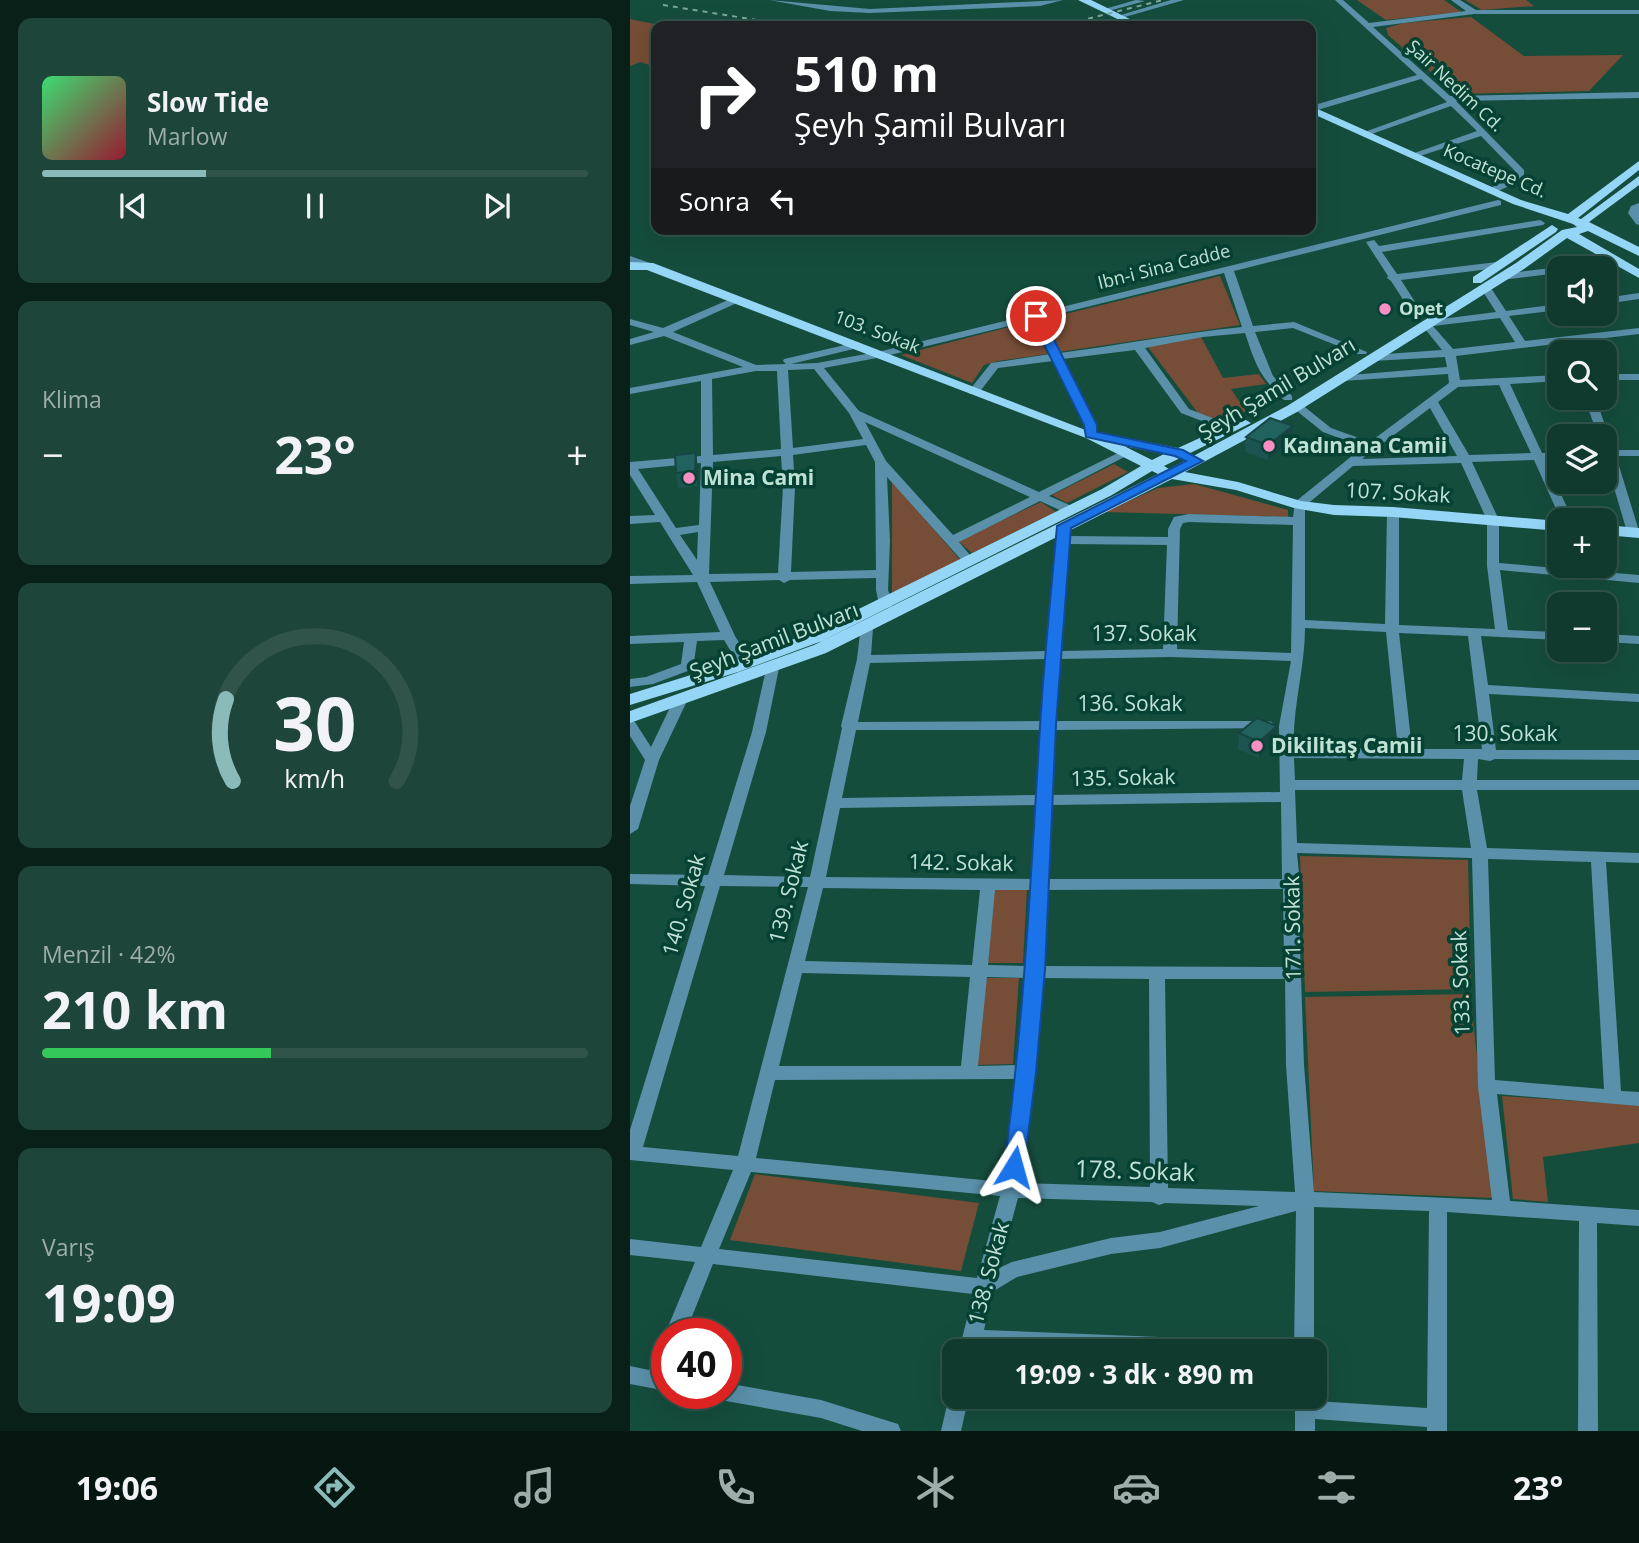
<!DOCTYPE html>
<html lang="tr">
<head>
<meta charset="utf-8">
<style>
  :root { --surface:#103a2e; --page:#1e453a; --text:#f1f3f6; --muted:#9cadaa; --line:#30544a; --accent:#8bbbb9 }
  body { margin:0; font-family:"Open Sans",sans-serif; background:var(--page); color:var(--text); height:100vh; display:flex; flex-direction:column; font-size:26px; white-space:nowrap }
  * { box-sizing:border-box; margin:0 }
  p { font-size:23px; color:var(--muted) }
  .icon { flex:none; width:38px; height:38px; fill:none; stroke:currentColor; stroke-width:2; stroke-linecap:round; stroke-linejoin:round }
  .map { position:relative; flex:1; overflow:hidden }
  .panel { display:flex; flex-direction:column; gap:18px; padding:18px; background:#092019; width:630px }
  .panel>* { flex:none }
  .top-card { position:absolute; left:21px; top:21px; width:665px; height:214px; border-radius:14px; box-shadow:0 7px 28px #0002,0 0 0 2px var(--line); background:#202124; color:#fff; overflow:hidden }
  .buttons { position:absolute; left:917px; top:256px; display:grid; gap:14px }
  .buttons a { display:grid; place-items:center; width:70px; height:70px; border-radius:14px; background:var(--surface); box-shadow:0 7px 28px #0002,0 0 0 2px var(--line); font-size:35px }
  .speed { position:absolute; left:21px; top:1318px; display:flex; gap:14px; font-size:35px; font-weight:700; text-align:center }
  .speed>* { display:grid; place-content:center; width:91px; height:91px; border-radius:50%; background:var(--surface); box-shadow:0 7px 28px #0002,0 0 0 2px var(--line); line-height:1 }
  .speed .limit { border:10px solid #d22; background:#fff; color:#111 }
  .pin { position:absolute; display:grid; place-items:center; width:60px; height:60px; color:#fff; margin:-30px; border:4px solid #fff; border-radius:50%; box-shadow:0 2px 7px #0007 }
  .me { position:absolute; width:77px; margin:-38px; rotate:8deg; stroke-linejoin:round; filter:drop-shadow(0 0 5px #0008) }
  .turn { display:flex; align-items:center; gap:24px; height:147px; padding:0 28px; font-size:32px }
  .turn .icon { width:91px; height:91px; stroke-width:2.5 }
  .turn b { display:block; font-size:49px; line-height:60px }
  .then { display:flex; align-items:center; height:66px; padding:0 28px; background:#0003; gap:14px; font-size:26px }
  .big { font-size:52px; font-weight:700; line-height:1.1 }
  .panel .widget { flex:1; display:flex; flex-direction:column; justify-content:center; gap:10px; min-width:0; padding:0 24px; border-radius:14px; background:var(--page) }
  .panel .dial { align-items:center; gap:0 }
  .dial svg { height:182px; overflow:visible; fill:none; stroke:var(--line); stroke-width:7; stroke-linecap:round; text-anchor:middle }
  .dial text { fill:var(--text); stroke:none }
  .song { display:flex; align-items:center; gap:21px }
  .cover { width:84px; height:84px; border-radius:10px; background:linear-gradient(135deg,hsl(140 70% 55%),hsl(350 70% 35%)) }
  .played { height:7px; border-radius:4px; background:linear-gradient(90deg,var(--accent) 30%,var(--line) 30%) }
  .keys { display:flex; justify-content:space-around; direction:ltr }
  .heat { display:flex; justify-content:space-between; align-items:center; font-size:38px; direction:ltr }
  .charge { height:10px; border-radius:5px; background:linear-gradient(90deg,#34c759 42%,var(--line) 0) }
  .trip { position:absolute; left:312px; top:1339px; width:385px; height:70px; border-radius:14px; background:var(--surface); box-shadow:0 7px 28px #0002,0 0 0 2px var(--line); font-weight:700; line-height:70px; text-align:center }
  .menu { display:flex; height:112px; justify-content:space-around; align-items:center; background:#061712; color:var(--muted) }
  .menu .icon { width:49px; height:49px }
  .menu .selected { color:var(--accent) }
  .menu b { font-size:32px; color:var(--text) }
  main { display:flex; flex:1; min-height:0 }
  .map>svg:first-child { display:block }
  .green { fill:#764d36 }
  .lines { fill:none; stroke-linecap:round; stroke-linejoin:round }
  .minor { fill:#5a90aa; fill-rule:evenodd }
  .major { fill:#95d6f6; fill-rule:evenodd }
  .rail { stroke:#7da799; stroke-width:2; stroke-dasharray:5 5; stroke-linecap:butt }
  .wall { fill:#1c5451 }
  .shaded-wall { fill:#174542 }
  .building { fill:#21625e; stroke:#174542; stroke-width:2 }
  .route { fill:#1a73e8; stroke:#114b97; stroke-width:2 }
  .poi-dot { fill:#fb8fc4; stroke:#054233; stroke-width:2.5 }
  .labels { text-anchor:middle; stroke-width:7; stroke-linejoin:round; paint-order:stroke }
  .far-street-label { font-size:18px; fill:#c0e2d5; stroke:#054233 }
  .far-poi-label { font-size:18px; font-weight:bold; fill:#c0e2d5; stroke:#054233; text-anchor:start }
  .street-label { font-size:21px; fill:#c0e2d5; stroke:#054233 }
  .poi-label { font-size:21px; font-weight:bold; fill:#c0e2d5; stroke:#054233; text-anchor:start }
  .near-street-label { font-size:24px; fill:#c0e2d5; stroke:#054233 }
</style>
</head>
<body>
<main>
<section class="panel">
<div class="widget">
<div class="song"><i class="cover"></i><div><b>Slow Tide</b><p>Marlow</p></div></div>
<div class="played"></div>
<div class="keys"><svg class="icon" aria-label="previous" viewBox="0 0 24 24"><path d="M18 5L8 12l10 7zM5 5v14"/></svg><svg class="icon" aria-label="pause" viewBox="0 0 24 24"><path d="M8 5v14M16 5v14"/></svg><svg class="icon" aria-label="next" viewBox="0 0 24 24"><path d="M6 5l10 7-10 7zM19 5v14"/></svg></div>
</div>
<div class="widget"><p>Klima</p>
<div class="heat"><a>−</a><b class="big">23°</b><a>+</a></div>
</div>
<div class="widget dial"><svg viewBox="0 0 100 80">
<path d="M14 69A42 42 0 1 1 86 69"/>
<path d="M14 69A42 42 0 0 1 11 33" stroke="#8bbbb9"/>
<text x="50" y="56" font-size="32" font-weight="700">30</text>
<text x="50" y="72" font-size="11">km/h</text>
</svg></div>
<div class="widget"><p>Menzil · 42%</p><b class="big">210 km</b><div class="charge"></div></div>
<div class="widget"><p>Varış</p><b class="big">19:09</b></div>
</section>
<div class="map">
<svg width="1009" height="1431" viewBox="0 0 1009 1431">
  <rect width="100%" height="100%" fill="#154d3d"/>
  <path class="green" d="M727 0H814L831 12 756 20Z
    M835 0H896L904 6 852 10Z
    M841 17 894 56 993 55 959 91 826 94 758 35 756 28 774 23Z
    M0 19 34 26H26V67L10 62 0 66Z
    M590 276 610 325 429 352 415 319Z
    M403 321 417 354 368 361 354 365 342 383 271 355Z
    M571 337 593 378 629 374 636 384 601 389 616 411 596 423 568 413 518 347Z
    M484 464 498 472 437 503 422 495Z
    M262 481 331 561 262 595Z
    M564 484 658 510V517L474 512 528 488Z
    M411 502 426 512 342 553 328 541Z
    M670 856 838 860 841 989 675 992Z
    M362 890H397L393 963H357Z
    M353 978H389L383 1064 347 1065Z
    M840 994 863 1198 684 1191 675 997Z
    M872 1096 1009 1105V1143L913 1157 918 1202 883 1199Z
    M125 1174 349 1203 331 1271 100 1240Z"/>
  <g class="lines">
    <path class="minor" d="M139 0 240 9 433 0 410 6 240 13 200 11Z
      M506 0 515 1 475 12 471 10Z
      M541 0H554L488 19 484 17Z
      M705 0H713L739 23 836 11 821 0H830L846 10H1009V14H844L743 27 820 96 1009 92V98L826 101 894 170V179L864 193H858V189L886 176 885 171 851 136 784 158 776 156 847 131 821 106 736 136 729 134 817 102 791 79 681 112V106L787 75Z
      M868 200 871 201V205L604 271 623 326 664 322 737 352 736 354H728L663 328 625 332 643 376 662 396V400H654C629 375 626 366 615 333L573 337 515 348 559 409 606 427V431H598L551 413 505 350 433 359 467 425 465 437 461 438 455 435V425L423 361 368 368 348 394H340L338 392 361 363 420 354 403 320 252 357 194 368 229 411 409 492 494 450 498 449 504 452 419 496 444 507 446 510 444 513H436L410 501 329 542 345 561 339 565 335 564 257 477 260 541 258 590 263 604 261 607 256 608 249 604 246 590V578L160 580 154 583 149 580 80 582 105 636 122 663 120 666H110L94 640 67 641 63 669 23 684 0 687V679L16 677 51 664 54 642 0 644V636L90 632 67 582 0 584V576L63 575 30 522 0 524V516L25 515 0 475V462L71 456V381L0 394V388L113 367 34 336 0 345V339L24 332 0 325V319L33 328 105 297 109 298V302L43 332 126 365 156 364 153 361 154 359 228 342 233 345 232 347 161 364 187 363 252 351ZM594 273 612 327C551 333 491 345 430 353L412 318ZM184 369 219 413 233 439 163 448 158 370ZM126 371H147L151 449 83 455 82 379ZM235 422 400 497 323 535 256 461ZM236 445 245 462 246 570 161 572 165 487 163 455ZM151 456 153 487 148 573 79 574 83 462ZM71 463 69 525 46 528 8 469ZM68 532 67 560 50 535Z
      M1009 203V225L1006 224 998 213 1001 206Z
      M910 220 915 223 913 225 752 252 767 274 867 262 872 265 867 268 771 280 794 316 789 319 785 318 761 281 757 278 758 276 736 242 744 240 749 246Z
      M0 256 23 264 24 266 19 269 0 262Z
      M949 265 955 266 956 268H944Z
      M929 267 932 268H929V273L872 280 867 277 872 274Z
      M855 284 859 285 876 311 929 304V310L879 316 895 341 1009 328V334L826 356 830 380 929 375V381L880 384 912 453H929V459L915 460 943 520H931L904 460 842 462 869 520V563L1009 575V583L870 570 878 630 929 632V640L851 636 858 685 1009 694V702L859 694 866 750H1009V760L865 759 860 761 848 759 847 780H1009V790H847L857 848 1009 853V863L976 862 991 1091 1009 1092V1106L867 1094 880 1201 1009 1210V1226L967 1223 968 1431H948L949 1221 817 1212V1431H797V1427L685 1419V1431H665V1396H684V1394L685 1401 797 1408 799 1211 684 1207V1351H664L666 1211 530 1248 481 1254 387 1277 362 1292 354 1330 654 1342 661 1345 664 1351H447L350 1347 349 1351H329L343 1294 83 1264 55 1334H37V1337L35 1334 65 1262 0 1255V1239L71 1247 103 1170 0 1160V1130L75 886 0 884V874L78 875 122 732 137 665H147L149 668 136 732 94 875 180 877 212 728 211 726 227 659 231 625H241L243 628 241 655 417 651 430 523H438L439 536 538 537V529L544 517 559 514 663 517 665 502 733 447 693 432 663 408V404H671L701 428 740 442 819 383 818 374 712 381 708 380V376L817 367 815 357 742 361 737 358 742 355 812 350 791 324 796 321 866 312 850 287ZM870 318 885 342 823 349 803 326ZM869 385 901 453 839 455 808 402 828 387ZM800 408 827 456 732 459ZM831 463 857 520V566L865 629 769 625V512L763 508 757 512 755 624 675 620V506L723 466ZM559 522 663 525 661 653 547 649 550 529 553 523ZM439 544 537 545 533 649 431 651ZM675 628 756 632 768 749 664 748C662 708 675 669 675 628ZM769 633 838 636 852 749H782ZM540 657 661 661 649 726 650 792 422 795 425 730 642 728 644 725 642 722 637 721H425L430 659ZM416 659 411 721 228 722 240 663ZM226 730H411L407 795 212 798ZM664 758 834 759 832 780H665ZM665 790H832L841 848 667 843ZM651 802 652 879H418L421 805ZM406 805 402 879 196 877 210 808ZM667 853 842 858 848 1086 862 1200 684 1192 674 1065 668 887 670 884ZM858 859 961 862 974 1089 865 1080ZM90 886 178 887 108 1156 13 1147ZM193 888 350 890 342 965 175 961ZM653 889 654 967 413 966 417 890ZM365 890H401L397 966 358 965ZM172 973 340 977 331 1066H149ZM357 977 396 978 389 1065 348 1066ZM413 978 519 979 520 1187 391 1183 406 1072ZM535 979H655L656 1065 665 1192 538 1188ZM387 1079 373 1182 126 1158 145 1080ZM121 1172 370 1196 347 1278 89 1249ZM388 1198 522 1202 529 1205 535 1203 629 1206 530 1232 481 1238 382 1262 369 1268Z
      M1009 293V299L975 304V298Z
      M975 374H1009V380H975Z
      M954 397H965L984 450H1009V456H986L1009 531 1007 535 1003 536 997 532 975 457V436H968Z
      M975 634 1009 636V644L975 642Z
      M51 695 58 699 29 760 8 829 0 834V806L15 760 0 736V721L5 722 21 747 44 699Z
      M37 1343V1391L0 1384V1366L19 1370 30 1346Z
      M96 1383 191 1400 268 1424 271 1431H232L191 1418 96 1401 89 1398 86 1393H96Z
      M324 1389V1396H339L331 1431H311L319 1396Z"/>
    <path class="major" d="M448 0H461L514 26H502Z
      M681 106 891 200 938 214 1009 161V170L948 218 951 219 1009 176V185L959 222 1009 247V256L958 231 949 234 1009 269V278L937 238 894 269 667 412 555 472 608 482 671 501 704 505 763 507 929 521V531L763 517 704 515 664 508 606 490 542 479 196 653 0 723V711L184 645 528 474 522 471 482 495 192 641 108 672 0 705V694L96 664 180 633 472 489 511 466 456 438 17 270H0V262L23 263 484 441 491 437 548 448 609 420 614 419 621 423 534 466 539 469 657 406 886 263 932 230 947 227 943 224 883 204 681 113ZM494 446 534 454 522 460Z
      M922 225 928 229 926 232 851 283H843V277Z
      M975 525 1009 528V538L975 535Z"/>
    <path class="rail" d="M33 5 164 26
      M429 26 533 0"/>
  </g>
  <path class="wall" d="M663 426 662 441 638 460 615 452 616 437Z
    M68 468V486L48 488 46 473Z
    M647 726 646 742 629 758 608 749 609 733Z"/>
  <path class="shaded-wall" d="M663 426 662 441 638 460V445Z
    M66 453 68 468V486L65 471Z
    M647 726 646 742 629 758V742Z"/>
  <path class="building" d="M640 418 663 426 638 445 616 437Z
    M66 453 65 471 46 473 45 455Z
    M627 718 647 726 629 742 609 733Z"/>
  <path class="route" d="M402 314 412 316 467 425V432L553 450 573 461 441 528 426 724 415 970 406 1072 394 1167 391 1172 384 1175 377 1172 374 1167C394 1021 401 874 410 727 414 660 421 593 427 526L556 461 545 456 456 437 454 425 400 316Z"/>
  <g class="poi-dot">
    <circle cx="755" cy="309" r="7"/>
    <circle cx="639" cy="446" r="7"/>
    <circle cx="59" cy="478" r="7"/>
    <circle cx="627" cy="746" r="7"/>
  </g>
  <g class="labels">
    <g class="far-street-label">
      <text transform="translate(825 86) rotate(43)" y="6">Şair Nedim Cd.</text>
      <text transform="translate(865 171) rotate(23)" y="6">Kocatepe Cd.</text>
      <text transform="translate(534 267) rotate(-14)" y="6">Ibn-i Sina Cadde</text>
      <text transform="translate(247 332) rotate(21)" y="6">103. Sokak</text>
    </g>
    <g class="far-poi-label">
      <text x="769" y="315">Opet</text>
    </g>
    <g class="street-label">
      <text transform="translate(647 389) rotate(-31)" y="7">Şeyh Şamil Bulvarı</text>
      <text transform="translate(768 493) rotate(3)" y="7">107. Sokak</text>
      <text x="514" y="641">137. Sokak</text>
      <text transform="translate(144 641) rotate(-21)" y="7">Şeyh Şamil Bulvarı</text>
      <text x="500" y="711">136. Sokak</text>
      <text x="875" y="741">130. Sokak</text>
      <text transform="translate(493 778) rotate(-1)" y="7">135. Sokak</text>
      <text transform="translate(331 863) rotate(1)" y="7">142. Sokak</text>
      <text transform="translate(159 892) rotate(-76)" y="7">139. Sokak</text>
      <text transform="translate(54 905) rotate(-74)" y="7">140. Sokak</text>
      <text transform="translate(663 928) rotate(-91)" y="7">171. Sokak</text>
      <text transform="translate(831 983) rotate(-92)" y="7">133. Sokak</text>
      <text transform="translate(359 1273) rotate(-75)" y="7">138. Sokak</text>
    </g>
    <g class="poi-label">
      <text x="653" y="453">Kadınana Camii</text>
      <text x="73" y="485">Mina Cami</text>
      <text x="641" y="753">Dikilitaş Camii</text>
    </g>
    <g class="near-street-label">
      <text transform="translate(505 1171) rotate(2)" y="8">178. Sokak</text>
    </g>
  </g>
</svg>
<div class="buttons">
<a><svg class="icon" aria-label="sound" viewBox="0 0 24 24"><path d="M4 9h4l5-4v14l-5-4H4zM17 9q2 3 0 6"/></svg></a>
<a><svg class="icon" aria-label="search" viewBox="0 0 24 24"><circle cx="10" cy="10" r="6"/><path d="M15 15l6 6"/></svg></a>
<a><svg class="icon" aria-label="layers" viewBox="0 0 24 24"><path d="M12 4l9 5-9 5-9-5zM3 14l9 5 9-5"/></svg></a>
<a>+</a>
<a>−</a>
</div>
<div class="speed"><div class="limit">40</div></div>
<div class="pin" style="left:406px;top:316px;background:#d93025"><svg class="icon" aria-label="arrive" viewBox="0 0 24 24"><path d="M6 21V4h12l-3 4 3 4H6"/></svg></div>
<svg class="me" style="left:384px;top:1167px" viewBox="-20 -20 40 40"><path d="M0-17L14 15 0 8-14 15z" fill="#1a73e8" stroke="#fff" stroke-width="4"/></svg>
<div class="trip">19:09 · 3 dk · 890 m</div>
<div class="top-card">
<div class="turn"><svg class="icon" aria-label="right" viewBox="0 0 24 24"><path d="M7 20v-9h11M14 6l5 5-5 5"/></svg><div><b>510 m</b>Şeyh Şamil Bulvarı</div></div>
<div class="then">Sonra<svg class="icon" aria-label="left" viewBox="0 0 24 24"><path d="M17 20v-9H6M10 6l-5 5 5 5"/></svg></div>
</div>
</div>
</main>
<nav class="menu">
<b>19:06</b>
<svg class="icon selected" aria-label="directions" viewBox="0 0 24 24"><path d="M12 3l9 9-9 9-9-9zM9 14v-3h6M13 9l2 2-2 2"/></svg>
<svg class="icon" aria-label="music" viewBox="0 0 24 24"><path d="M9 18V5l10-2v13"/><circle cx="6" cy="18" r="3"/><circle cx="16" cy="16" r="3"/></svg>
<svg class="icon" aria-label="phone" viewBox="0 0 24 24"><path d="M5 4h4l2 5-3 2q2 4 5 5l2-3 5 2v4C11 20 4 13 5 4z"/></svg>
<svg class="icon" aria-label="climate" viewBox="0 0 24 24"><path d="M12 3v18M4 7l16 10M4 17L20 7"/></svg>
<svg class="icon" aria-label="car" viewBox="0 0 24 24"><path d="M5 17H2v-5l4-1 3-4h7l3 4 3 1v5h-3M9 17h6M6 11h13"/><circle cx="7" cy="17" r="2"/><circle cx="17" cy="17" r="2"/></svg>
<svg class="icon" aria-label="filters" viewBox="0 0 24 24"><path d="M4 7h16M4 17h16"/><circle cx="9" cy="7" r="2"/><circle cx="15" cy="17" r="2"/></svg>
<b>23°</b>
</nav>
</body>
</html>
